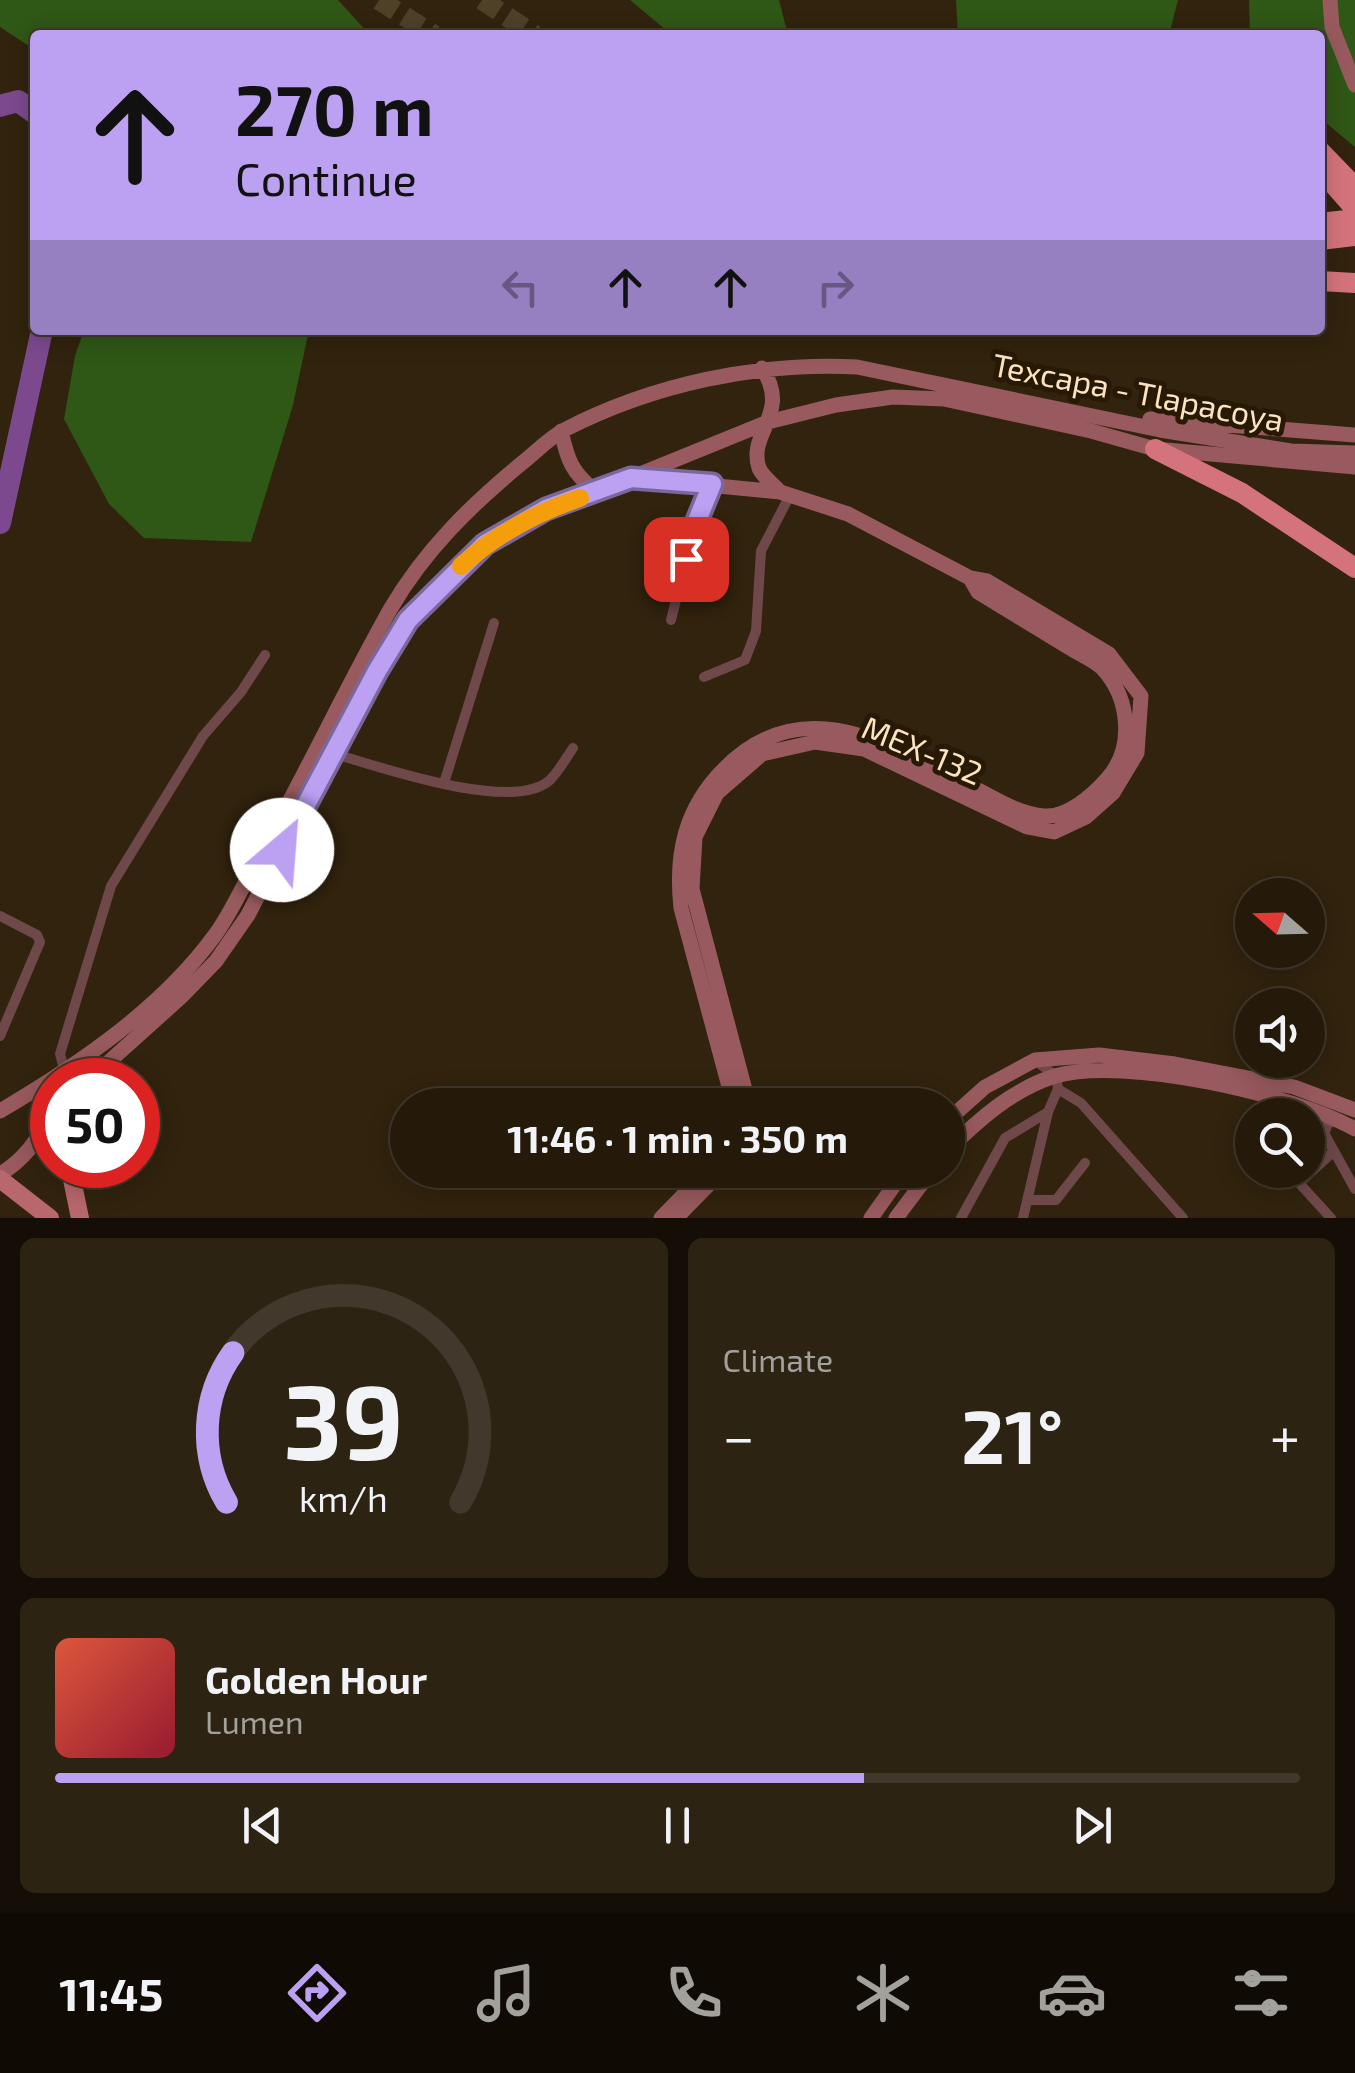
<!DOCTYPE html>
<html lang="en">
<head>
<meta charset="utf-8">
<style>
  :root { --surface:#251a0a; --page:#2d2313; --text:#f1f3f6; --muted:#a3a19c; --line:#42382b; --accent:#bca0f2 }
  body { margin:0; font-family:"Exo 2",sans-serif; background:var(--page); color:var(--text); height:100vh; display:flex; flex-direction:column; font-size:38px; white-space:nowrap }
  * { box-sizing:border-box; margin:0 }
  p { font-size:32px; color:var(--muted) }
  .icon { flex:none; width:55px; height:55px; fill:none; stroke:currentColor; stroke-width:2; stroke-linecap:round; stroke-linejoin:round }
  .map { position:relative; height:1218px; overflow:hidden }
  .panel { display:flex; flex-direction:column; gap:20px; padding:20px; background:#140e06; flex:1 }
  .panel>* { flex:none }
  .top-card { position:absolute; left:30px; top:30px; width:1295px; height:305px; border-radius:10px; box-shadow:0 5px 25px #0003,0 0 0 2px var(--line); background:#bca0f2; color:#111; overflow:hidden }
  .needle { width:65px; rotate:290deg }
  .tools { position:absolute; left:1235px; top:878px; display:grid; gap:20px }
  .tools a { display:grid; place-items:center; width:90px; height:90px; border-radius:50%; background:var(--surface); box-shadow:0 5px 25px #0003,0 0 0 2px var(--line); font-size:50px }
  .speed { position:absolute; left:30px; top:1058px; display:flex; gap:20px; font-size:50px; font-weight:700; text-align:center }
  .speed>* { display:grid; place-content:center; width:130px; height:130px; border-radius:50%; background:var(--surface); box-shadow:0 5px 25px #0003,0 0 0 2px var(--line); line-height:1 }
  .speed .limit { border:15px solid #d22; background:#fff; color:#111 }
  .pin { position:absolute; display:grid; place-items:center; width:85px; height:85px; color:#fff; margin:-42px; border-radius:20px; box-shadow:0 5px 15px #0006 }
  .me { position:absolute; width:110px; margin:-55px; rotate:27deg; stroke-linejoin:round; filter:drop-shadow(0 0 8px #0008) }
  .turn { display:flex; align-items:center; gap:35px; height:210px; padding:0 40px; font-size:45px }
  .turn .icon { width:130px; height:130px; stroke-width:2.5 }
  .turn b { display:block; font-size:70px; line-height:85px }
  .lanes { display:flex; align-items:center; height:95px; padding:0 40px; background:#0003; justify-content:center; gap:50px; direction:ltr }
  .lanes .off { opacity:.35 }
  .big { font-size:75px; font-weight:700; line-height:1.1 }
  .panel .card { flex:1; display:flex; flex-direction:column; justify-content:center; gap:15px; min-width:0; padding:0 35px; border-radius:15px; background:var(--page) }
  .panel .dial { align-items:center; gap:0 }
  .dial svg { height:260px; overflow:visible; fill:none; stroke:var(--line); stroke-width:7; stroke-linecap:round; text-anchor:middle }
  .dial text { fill:var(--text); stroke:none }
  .song { display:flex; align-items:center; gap:30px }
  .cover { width:120px; height:120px; border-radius:15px; background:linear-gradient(135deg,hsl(10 70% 55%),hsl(350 70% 35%)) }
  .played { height:10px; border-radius:5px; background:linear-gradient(90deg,var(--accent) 65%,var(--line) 65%) }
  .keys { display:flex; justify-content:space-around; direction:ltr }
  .heat { display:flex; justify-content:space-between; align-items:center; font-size:55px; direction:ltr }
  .panel .tiles { flex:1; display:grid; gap:20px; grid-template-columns:1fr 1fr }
  .card:last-child { grid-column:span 2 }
  .trip { position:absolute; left:390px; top:1088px; width:575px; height:100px; border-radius:50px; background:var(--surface); box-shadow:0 5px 25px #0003,0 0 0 2px var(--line); font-weight:700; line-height:100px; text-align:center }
  .dock { display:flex; height:160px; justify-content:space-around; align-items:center; background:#0f0a04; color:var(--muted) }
  .dock .icon { width:70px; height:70px }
  .dock .on { color:var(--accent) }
  .dock b { font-size:45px; color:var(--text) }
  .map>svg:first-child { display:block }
  .green { fill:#2f5716 }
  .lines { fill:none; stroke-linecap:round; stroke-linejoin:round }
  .river { stroke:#7c498f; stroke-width:22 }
  .motorway-tunnel { stroke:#4f4028; stroke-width:20; stroke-dasharray:20 10; stroke-linecap:butt }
  .minor { stroke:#6f484a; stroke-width:10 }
  .secondary { stroke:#985a5e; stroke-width:15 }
  .primary { stroke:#b8676d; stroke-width:18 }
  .motorway { stroke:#d4737b; stroke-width:20 }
  .route-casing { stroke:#7a689d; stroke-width:25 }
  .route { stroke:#bca0f2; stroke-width:18 }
  .slow { stroke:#f59e0b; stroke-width:18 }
  .labels { text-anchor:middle; stroke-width:10; stroke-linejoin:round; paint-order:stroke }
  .street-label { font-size:32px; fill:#fce4c3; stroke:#271904 }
</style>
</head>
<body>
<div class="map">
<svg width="1355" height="1218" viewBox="0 0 1355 1218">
  <rect width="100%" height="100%" fill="#31230d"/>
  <path class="green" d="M0 0H338L370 35H35V50L0 27Z
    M630 0H779L788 35H672Z
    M956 0H1178L1169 35H958Z
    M1249 0H1355V147L1320 118V35H1250Z
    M84 330H309L293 405 251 542 144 538 109 504 64 419 75 356Z"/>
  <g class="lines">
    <path class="river" d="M0 106 18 101 35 113
      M0 523 42 330"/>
    <path class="motorway-tunnel" d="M379 0 434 35
      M482 0 535 35"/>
    <path class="minor" d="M671 620 694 528 712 483
      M704 677 745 660 756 631 761 551 790 495
      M332 753C377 766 513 814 550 780 559 771 566 758 573 748
      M444 783 494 623
      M0 916 37 935 40 942 0 1036
      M1036 1061 1056 1076 1058 1089 1081 1103 1183 1218
      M73 1080 65 1072 60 1054 111 886 203 736 241 692 265 655
      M1332 1116 1324 1133 1355 1189
      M1029 1200H1056L1085 1163
      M961 1218 1005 1138 1048 1112
      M1023 1218 1048 1112 1058 1089
      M1331 1218 1299 1183 1334 1151"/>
    <path class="secondary" d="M1330 0 1332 27 1355 85
      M762 368C792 414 747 432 759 468 762 476 774 485 780 492
      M1150 419 1355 435
      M561 431C568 462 572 472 596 492
      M635 478 780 492 848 514 970 578 987 581 1109 654 1141 696 1137 753 1113 793 1086 817 1054 832 1027 827 864 749 815 742 762 754 717 793 695 837 692 889 749 1105
      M83 1080 102 1068 181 997 216 961 248 915 332 753 408 621 485 544 546 509 596 492 768 422 836 405 893 397 944 399 1091 431 1155 449 1355 467
      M734 1105 681 908C675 854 685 808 724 769 806 686 896 749 980 791 1001 802 1020 814 1044 816 1067 818 1093 795 1107 779 1135 748 1130 698 1102 668 1094 660 1079 654 1070 648 1039 629 1009 611 978 592L970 578
      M0 1111C78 1065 161 1009 215 935 231 913 243 886 256 862 304 779 344 691 391 608 425 550 471 505 522 463 536 452 549 438 564 430 653 384 757 362 857 367L1160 430 1291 451 1355 453
      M948 1120 985 1087 1035 1060 1099 1055 1175 1064 1294 1087 1355 1110
      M948 1150C978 1120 1013 1089 1055 1076 1125 1056 1292 1094 1355 1129
      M0 1174C26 1159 37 1139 52 1115
      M661 1218 708 1170
      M676 1218 723 1170
      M871 1218 905 1170
      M896 1218 932 1170"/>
    <path class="primary" d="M69 1165 80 1218
      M0 1179 50 1218"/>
    <path class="motorway" d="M1320 151 1355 187
      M1320 169 1355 209
      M1320 223 1355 219
      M1320 240 1355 236
      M1320 281 1355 283
      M1155 449 1242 493 1355 568"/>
  </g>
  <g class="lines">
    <g class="route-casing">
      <path id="route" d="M282 850 377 671 408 620 485 544 546 509 631 478 712 484 694 528 686 559"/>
    </g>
    <use href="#route" class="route"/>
    <path class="slow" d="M461 566C496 534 535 513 580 498"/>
  </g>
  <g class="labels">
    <g class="street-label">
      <text transform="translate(1138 393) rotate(11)" y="11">Texcapa - Tlapacoya</text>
      <text transform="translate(922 751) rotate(23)" y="11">MEX-132</text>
    </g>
  </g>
</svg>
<div class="tools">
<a><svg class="needle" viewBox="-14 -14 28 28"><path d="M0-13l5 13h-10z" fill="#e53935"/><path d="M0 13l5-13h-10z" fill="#a3a19c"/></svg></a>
<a><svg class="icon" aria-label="sound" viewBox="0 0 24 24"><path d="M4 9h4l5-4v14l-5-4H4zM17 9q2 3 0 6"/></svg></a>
<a><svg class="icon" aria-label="search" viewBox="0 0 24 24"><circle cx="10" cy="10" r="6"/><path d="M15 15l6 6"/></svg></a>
</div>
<div class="speed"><div class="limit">50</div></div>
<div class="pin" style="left:686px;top:559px;background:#d93025"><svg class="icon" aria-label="arrive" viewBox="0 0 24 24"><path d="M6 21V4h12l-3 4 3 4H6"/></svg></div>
<svg class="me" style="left:282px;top:850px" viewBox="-20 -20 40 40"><circle r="19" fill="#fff"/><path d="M0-13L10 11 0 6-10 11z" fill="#bca0f2"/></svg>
<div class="trip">11:46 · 1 min · 350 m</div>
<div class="top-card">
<div class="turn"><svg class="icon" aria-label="ahead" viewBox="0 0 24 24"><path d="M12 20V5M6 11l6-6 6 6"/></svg><div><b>270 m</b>Continue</div></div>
<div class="lanes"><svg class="icon off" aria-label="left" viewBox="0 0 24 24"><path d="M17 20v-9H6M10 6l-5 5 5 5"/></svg><svg class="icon" aria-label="ahead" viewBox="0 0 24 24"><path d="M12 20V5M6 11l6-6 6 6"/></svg><svg class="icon" aria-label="ahead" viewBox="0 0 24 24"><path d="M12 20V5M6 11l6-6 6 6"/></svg><svg class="icon off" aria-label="right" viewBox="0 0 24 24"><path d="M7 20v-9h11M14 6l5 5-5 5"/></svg></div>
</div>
</div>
<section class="panel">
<div class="tiles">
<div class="card dial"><svg viewBox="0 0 100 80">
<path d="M14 69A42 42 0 1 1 86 69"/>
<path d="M14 69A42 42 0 0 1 16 23" stroke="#bca0f2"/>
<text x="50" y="56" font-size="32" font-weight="700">39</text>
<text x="50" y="72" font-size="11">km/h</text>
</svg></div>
<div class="card"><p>Climate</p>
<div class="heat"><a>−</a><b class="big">21°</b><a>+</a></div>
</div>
<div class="card">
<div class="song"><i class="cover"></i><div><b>Golden Hour</b><p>Lumen</p></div></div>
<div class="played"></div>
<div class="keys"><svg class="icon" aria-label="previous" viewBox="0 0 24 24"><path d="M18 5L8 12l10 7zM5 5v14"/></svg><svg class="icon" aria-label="pause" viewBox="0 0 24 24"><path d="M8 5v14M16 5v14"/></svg><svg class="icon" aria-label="next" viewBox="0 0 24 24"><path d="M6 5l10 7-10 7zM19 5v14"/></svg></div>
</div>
</div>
</section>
<nav class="dock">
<b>11:45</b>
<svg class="icon on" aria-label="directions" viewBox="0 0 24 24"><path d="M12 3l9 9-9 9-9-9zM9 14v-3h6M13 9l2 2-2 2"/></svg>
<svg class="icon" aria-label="music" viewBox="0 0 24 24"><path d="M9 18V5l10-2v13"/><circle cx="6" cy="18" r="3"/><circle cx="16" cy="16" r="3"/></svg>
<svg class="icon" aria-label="phone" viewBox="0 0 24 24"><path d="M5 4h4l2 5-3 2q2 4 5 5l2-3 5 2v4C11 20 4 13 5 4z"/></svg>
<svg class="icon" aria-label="climate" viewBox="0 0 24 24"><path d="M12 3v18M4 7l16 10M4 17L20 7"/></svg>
<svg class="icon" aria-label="car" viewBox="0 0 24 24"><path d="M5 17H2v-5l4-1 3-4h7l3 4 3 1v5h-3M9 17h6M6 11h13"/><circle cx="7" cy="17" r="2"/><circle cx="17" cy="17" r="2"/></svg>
<svg class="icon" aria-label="filters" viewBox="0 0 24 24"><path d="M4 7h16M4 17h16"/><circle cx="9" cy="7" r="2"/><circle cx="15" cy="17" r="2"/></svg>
</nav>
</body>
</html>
